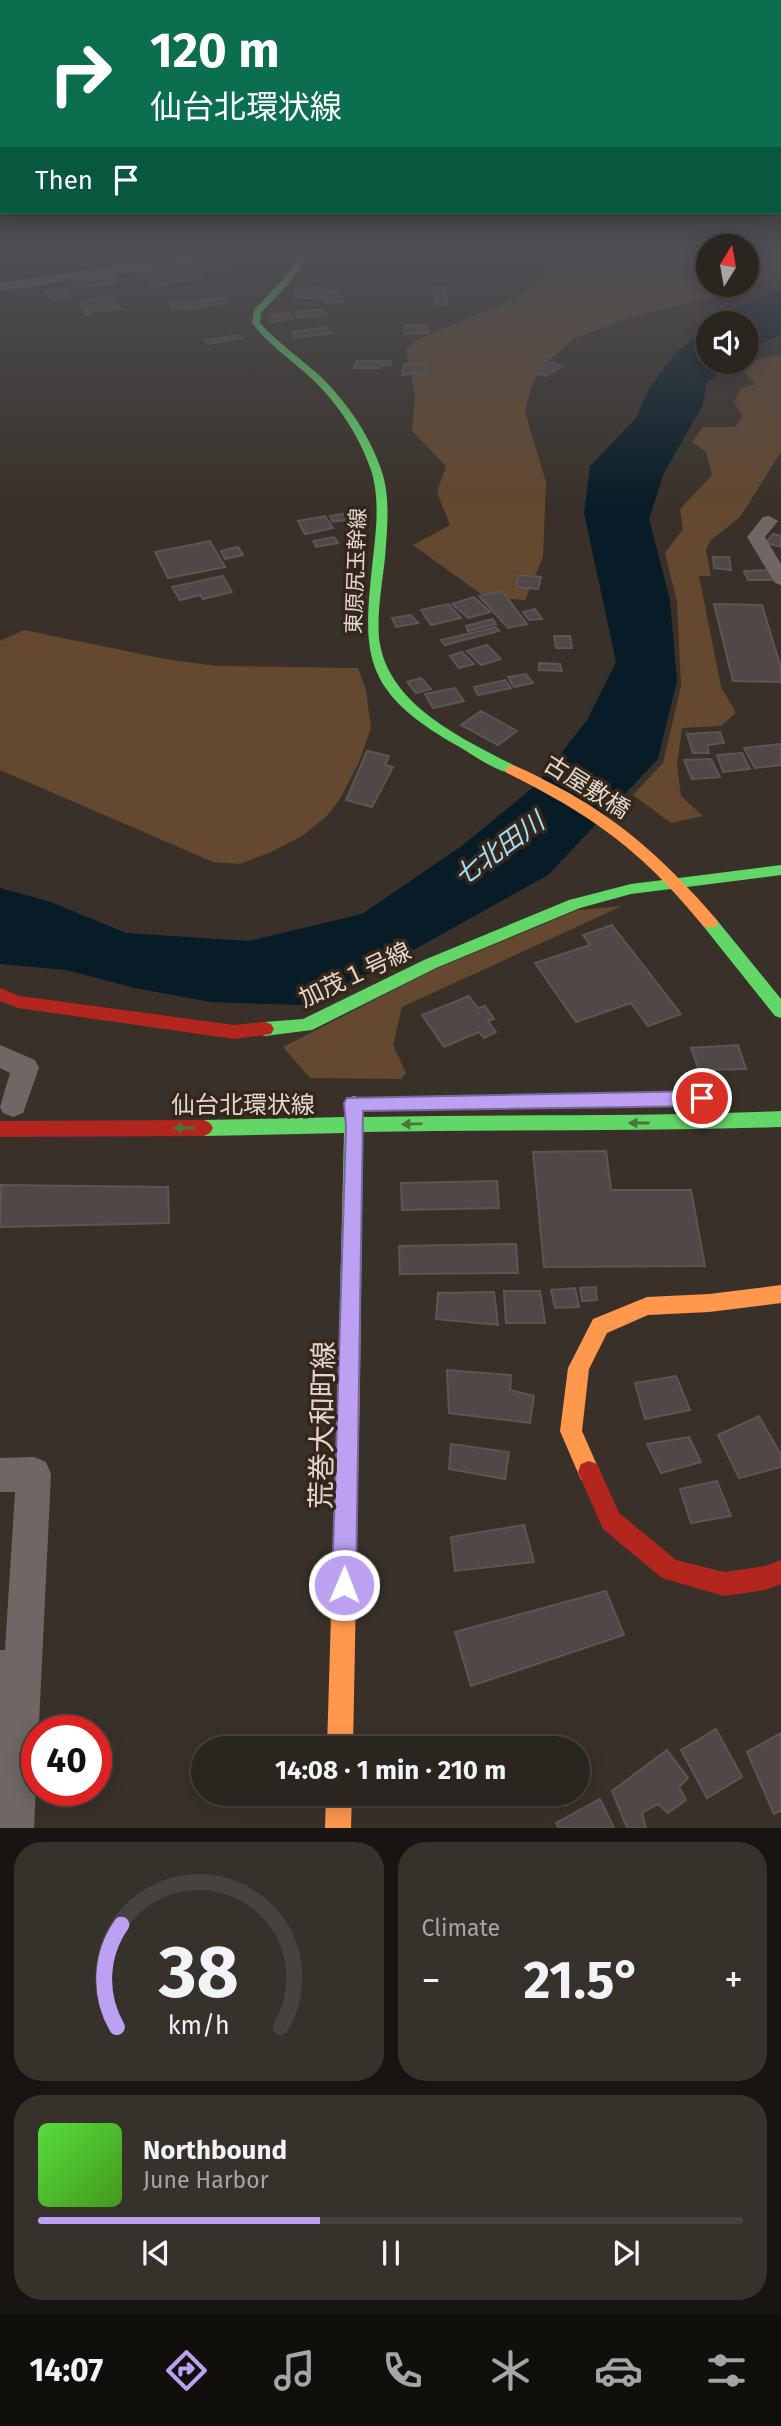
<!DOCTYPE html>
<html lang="en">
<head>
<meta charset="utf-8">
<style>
  :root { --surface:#2b251f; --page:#37312c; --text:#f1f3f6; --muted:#a6a5a4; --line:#47423d; --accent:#bca0f2 }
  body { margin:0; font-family:"Fira Sans","Noto Sans JP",sans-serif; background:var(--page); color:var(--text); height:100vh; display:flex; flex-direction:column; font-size:26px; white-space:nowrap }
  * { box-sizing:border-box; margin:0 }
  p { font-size:23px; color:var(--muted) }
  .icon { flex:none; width:38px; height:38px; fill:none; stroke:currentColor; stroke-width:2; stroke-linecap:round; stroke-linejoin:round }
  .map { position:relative; height:1828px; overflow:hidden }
  .sheet { display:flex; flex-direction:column; gap:14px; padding:14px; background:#181411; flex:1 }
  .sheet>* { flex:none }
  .top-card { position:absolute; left:0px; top:0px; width:782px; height:214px; box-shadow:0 4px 18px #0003,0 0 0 2px var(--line); background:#0b6e4f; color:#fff; overflow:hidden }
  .needle { width:46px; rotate:11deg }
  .controls { position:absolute; left:696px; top:234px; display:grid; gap:14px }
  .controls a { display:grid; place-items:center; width:63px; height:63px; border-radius:50%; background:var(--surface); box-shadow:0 4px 18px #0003,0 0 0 2px var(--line); font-size:35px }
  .speed { position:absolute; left:21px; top:1715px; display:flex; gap:14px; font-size:35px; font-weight:700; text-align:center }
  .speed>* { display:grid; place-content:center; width:91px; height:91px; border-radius:50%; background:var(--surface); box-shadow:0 4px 18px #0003,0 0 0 2px var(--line); line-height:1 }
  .speed .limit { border:10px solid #d22; background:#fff; color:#111 }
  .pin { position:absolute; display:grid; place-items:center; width:60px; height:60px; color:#fff; margin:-30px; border:4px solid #fff; border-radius:50%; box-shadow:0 2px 7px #0007 }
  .me { position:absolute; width:77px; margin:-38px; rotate:1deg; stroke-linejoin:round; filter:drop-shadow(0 0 5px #0008) }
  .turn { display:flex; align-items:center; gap:24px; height:147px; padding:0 35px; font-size:32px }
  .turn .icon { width:91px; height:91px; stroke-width:2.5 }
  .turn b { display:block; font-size:49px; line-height:60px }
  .then { display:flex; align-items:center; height:66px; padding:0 35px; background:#0003; gap:14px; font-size:26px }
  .big { font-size:52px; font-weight:700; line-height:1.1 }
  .sheet .card { flex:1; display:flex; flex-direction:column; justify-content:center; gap:10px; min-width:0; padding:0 24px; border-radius:28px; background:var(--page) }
  .sheet .dial { align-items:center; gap:0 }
  .dial svg { height:182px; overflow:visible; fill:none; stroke:var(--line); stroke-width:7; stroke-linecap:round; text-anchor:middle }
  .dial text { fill:var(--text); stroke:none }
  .song { display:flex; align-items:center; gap:21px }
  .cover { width:84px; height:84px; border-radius:10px; background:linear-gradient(135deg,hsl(110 70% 55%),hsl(100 70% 35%)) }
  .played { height:7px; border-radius:4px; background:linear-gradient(90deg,var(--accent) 40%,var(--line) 40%) }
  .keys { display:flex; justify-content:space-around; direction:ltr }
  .heat { display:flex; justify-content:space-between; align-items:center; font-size:38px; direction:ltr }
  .sheet .tiles { flex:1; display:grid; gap:14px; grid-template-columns:1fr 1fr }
  .card:last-child { grid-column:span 2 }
  .trip { position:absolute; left:191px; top:1736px; width:399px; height:70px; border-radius:35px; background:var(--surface); box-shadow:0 4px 18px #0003,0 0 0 2px var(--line); font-weight:700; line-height:70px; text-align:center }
  .menu { display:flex; height:112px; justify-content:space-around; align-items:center; background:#110f0c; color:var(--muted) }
  .menu .icon { width:49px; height:49px }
  .menu .active { color:var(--accent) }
  .menu b { font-size:32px; color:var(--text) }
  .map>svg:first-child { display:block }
  .green { fill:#64482f }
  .water { fill:#071c26 }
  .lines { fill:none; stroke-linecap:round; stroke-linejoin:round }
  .river { fill:#071c26; fill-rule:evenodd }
  .building { fill:#4f4847; stroke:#5c5554; stroke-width:2 }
  .street { fill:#6f6763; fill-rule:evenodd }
  .fast { fill:#63d668; fill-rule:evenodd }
  .slow { fill:#ff974d; fill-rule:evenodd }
  .jam { fill:#b3261e; fill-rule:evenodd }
  .oneway { fill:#4a753d }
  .route { fill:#bca0f2; stroke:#7a689d; stroke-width:2 }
  .labels { text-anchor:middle; stroke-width:7; stroke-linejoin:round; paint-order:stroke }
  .far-street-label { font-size:21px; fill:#e1d7cf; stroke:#35261a }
  .street-label { font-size:24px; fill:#e1d7cf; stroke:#35261a }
  .water-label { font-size:26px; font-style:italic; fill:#a1ddfe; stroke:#35261a }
  .near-street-label { font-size:28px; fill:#e1d7cf; stroke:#35261a }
</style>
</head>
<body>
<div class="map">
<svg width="781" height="1828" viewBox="0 0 781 1828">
  <rect width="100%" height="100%" fill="#393129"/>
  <path class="green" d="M612 252H709V285H747V252H781V276L725 295 637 315 575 338 542 366 531 388 525 412 546 482 543 557 525 600 485 597 413 545 450 525 437 492 446 466 412 431 415 395 406 349 418 339 515 299 550 268Z
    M781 355V452L740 517 710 541 706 550 711 576H699L721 687 736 713 721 726 682 728 677 764 681 796 703 816 671 823 633 795 663 763 681 686 677 602 665 553 683 529 680 509 712 475 706 452 692 442 703 427H735L743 417 734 402 741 388 756 384 744 372 743 362Z
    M24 630 165 659 216 666 358 668 366 690 371 728 359 762 340 799 327 816 302 836 271 852 240 864 213 862 0 770V641Z
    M622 906 402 1007 393 1045 406 1073 401 1079 310 1078 283 1047 431 971 578 910Z"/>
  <path class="water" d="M781 288V329L747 338V324H712L727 312Z
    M709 326 710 362 703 405 664 473 649 519 670 600 677 681 658 759 548 875 383 967 301 1005 210 1002 135 988 66 970 0 964V888L51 902 126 933 249 941 362 914 463 845 537 784 587 720 616 662 584 513 590 466 636 418 647 392 674 354Z"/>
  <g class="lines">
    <path class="river" d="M781 319V334L747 352V336Z
      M709 361 732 362 676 410H660L656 405 660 400Z"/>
  </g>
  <path class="building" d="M227 259 230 263 203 267 200 263Z
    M191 263 205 275 189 277 178 266Z
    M172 267 189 280 170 282 162 269Z
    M159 270 168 285 150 287 143 272Z
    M111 276 117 283 76 288 73 281Z
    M66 288 71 298 51 301 47 291Z
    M323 288V299L294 297 295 289Z
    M434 288H446L447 304H435Z
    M325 291H341L343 302 326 303Z
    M112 296 121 309 89 312 90 314 86 315 79 301Z
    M224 298 227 303 200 306V300Z
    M197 300 199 308 172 309 171 302Z
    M322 309 326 315 298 318 295 312Z
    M288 313 293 319 271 322 269 320 272 319V315Z
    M404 325H427L428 333 405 334Z
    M325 327 331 333 295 338 292 332Z
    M239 335 242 338 208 344 205 340Z
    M357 361H391V365H381V368H354Z
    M546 361 562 366 546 376 532 372Z
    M404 364 427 365 426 372 402 375Z
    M355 512 358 518 333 522 330 516Z
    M325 516 333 528 305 534 298 521Z
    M773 534 781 536V547L766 543Z
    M334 537 338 543 316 547 313 541Z
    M210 541 225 567 168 578 155 552Z
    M238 547 243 555 225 559 221 551Z
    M713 557H729L731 570 714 568Z
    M769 570 773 580H748L744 571Z
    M519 575 541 577 538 589 516 587Z
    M223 576 232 592 203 599 200 595 180 600 172 587Z
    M502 591 527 624 508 628 479 596Z
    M474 597 490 612 468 618 452 604Z
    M448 604 461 618 431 625 421 610Z
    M714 604 762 605 781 668V682L733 681Z
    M535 609 542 619 529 620 523 612Z
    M411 615 418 623 396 627 392 618Z
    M493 619 496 624 468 631 466 626Z
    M496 627 499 631 445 645 441 640Z
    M554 636H570L572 648H556Z
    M487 645 501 659 481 665 467 651Z
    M462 652 474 664 459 668 450 656Z
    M539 663 560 664 562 671 539 670Z
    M526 674 533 683 514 687 508 677Z
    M421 678 431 689 416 693 407 682Z
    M505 680 511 688 478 695 474 687Z
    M455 688 464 701 433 708 425 694Z
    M481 711 517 731 498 745 461 725Z
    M720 732 724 743 707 745 709 753H693L687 734Z
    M781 744V765L755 768 744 748Z
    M367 751 389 756 385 765 393 767 372 807 346 800Z
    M742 753 750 769 723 772 717 755Z
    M711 759 720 777 692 779 684 760Z
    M612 925 681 1014 648 1026 631 1003 576 1022 535 963 590 945 583 935Z
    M469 996 478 1008 485 1006 494 1019 488 1021 496 1032 484 1038 479 1032 444 1047 422 1015Z
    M738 1045 746 1069 699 1070 691 1048Z
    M606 1151 611 1190H691L705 1266 544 1267 533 1152Z
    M497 1181 499 1208 402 1210 401 1183Z
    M1 1185 168 1187 169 1223 0 1227Z
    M516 1244 518 1273 400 1274 399 1246Z
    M596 1287 597 1300 582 1301 580 1288Z
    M575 1288 579 1307 555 1308 551 1290Z
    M504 1291H540L545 1323H506Z
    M494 1292 498 1325 436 1319 438 1293Z
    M447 1370 511 1375 510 1390 534 1396 530 1423 449 1413Z
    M676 1376 690 1410 645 1419 635 1383Z
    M759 1416 781 1455V1467L739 1478 718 1435Z
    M689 1437 701 1462 661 1473 647 1444Z
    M451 1444 509 1452 505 1479 449 1469Z
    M717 1481 731 1516 691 1523 680 1489Z
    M524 1525 534 1562 455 1571 451 1537Z
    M606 1591 624 1635 471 1686 455 1632Z
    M716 1729 742 1777 707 1798 681 1750Z
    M781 1733V1810L774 1814 747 1752Z
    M667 1750 688 1778 679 1787 686 1800 668 1813 658 1804 642 1813 646 1828H627L612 1791Z
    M600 1799 614 1828H558L556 1823Z"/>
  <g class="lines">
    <path class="street" d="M212 252H245L239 256 0 291V283Z
      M769 516 778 521 765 537 781 564V585L775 583 747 537 763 517Z
      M0 1045 35 1060 39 1068 23 1113 13 1117 3 1113 0 1107 10 1073 0 1068Z
      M34 1457 46 1462 51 1474 34 1828H0V1650H5L15 1492H0V1458Z"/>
    <path class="fast" d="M302 252H310L291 281 261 313 260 323C278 343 300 358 320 376 346 401 369 434 381 469 391 497 387 529 385 558 382 585 377 611 379 638 387 706 464 739 517 767L519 770 517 773C503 777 469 752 456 745 357 688 363 651 374 549 377 523 379 495 371 470 359 435 337 402 310 377 290 359 268 344 252 323L254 310 285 277Z
      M781 865V875L631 894 580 908 436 968 312 1030 265 1036 259 1034 256 1029 259 1024 265 1022 303 1019 424 960 569 900 631 884Z
      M710 917 716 919 781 999V1018L775 1016 704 927 702 923Z
      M354 1096 360 1098 363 1117C502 1114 642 1117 781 1111V1127C642 1132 502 1129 363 1132L360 1382 357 1389 349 1392 341 1389 338 1382 344 1133 204 1136 198 1133 195 1128 198 1123 204 1120 345 1117 348 1098Z"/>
    <path class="slow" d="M512 765C527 770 542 779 556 786 620 819 669 864 716 919L718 923 716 927H704C642 851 595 817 507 773L505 770 507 767Z
      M781 1285V1303L709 1312 648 1315 607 1333 589 1369 582 1431 600 1472 597 1480 589 1483 581 1480 560 1431 568 1368 593 1319 647 1297 709 1294Z
      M349 1372 357 1375 360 1382 353 1748H327L338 1382 341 1375Z
      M326 1794H352L351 1828H325Z"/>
    <path class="jam" d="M0 988 20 996 234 1025 265 1022 271 1024 274 1029 271 1034 234 1039 18 1008 0 1001Z
      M204 1120 210 1123 213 1128 210 1133 204 1136 0 1137V1121Z
      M589 1461 597 1464 619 1513 676 1560 724 1572 765 1566 781 1560V1584L765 1590 724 1596 662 1578 603 1529 578 1472 581 1464Z"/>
  </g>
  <defs><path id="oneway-solid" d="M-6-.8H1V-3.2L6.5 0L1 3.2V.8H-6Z" transform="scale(1.75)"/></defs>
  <g class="oneway">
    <use href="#oneway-solid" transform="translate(639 1123) rotate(-180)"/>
    <use href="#oneway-solid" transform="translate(412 1124) rotate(178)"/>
    <use href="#oneway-solid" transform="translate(184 1128) rotate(180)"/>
  </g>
  <linearGradient id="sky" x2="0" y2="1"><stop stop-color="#1f1b17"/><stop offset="0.5" stop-color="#4e4e54"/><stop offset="1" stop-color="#4e4e54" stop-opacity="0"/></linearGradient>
  <rect width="781" height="508" fill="url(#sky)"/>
  <path class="route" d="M702 1091 708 1093 711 1098 708 1103 702 1106 363 1111 356 1585 353 1593 344 1597 336 1593 332 1585 346 1126 344 1103 347 1098Z"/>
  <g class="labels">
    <g class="far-street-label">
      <text transform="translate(356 571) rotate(-88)" y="7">東原尻玉幹線</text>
    </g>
    <g class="street-label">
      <text transform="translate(587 787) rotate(32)" y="8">古屋敷橋</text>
      <text transform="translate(355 975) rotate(-25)" y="8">加茂１号線</text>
      <text x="243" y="1113">仙台北環状線</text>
    </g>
    <g class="water-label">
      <text transform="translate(499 849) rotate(-36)" y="9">七北田川</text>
    </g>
    <g class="near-street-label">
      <text transform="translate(322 1425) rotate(-89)" y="10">荒巻大和町線</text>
    </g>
  </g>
</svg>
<div class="controls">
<a><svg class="needle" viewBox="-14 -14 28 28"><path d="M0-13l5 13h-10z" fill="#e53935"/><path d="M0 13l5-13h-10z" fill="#a6a5a4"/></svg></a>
<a><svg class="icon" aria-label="sound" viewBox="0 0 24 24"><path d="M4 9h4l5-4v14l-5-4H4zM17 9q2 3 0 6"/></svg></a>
</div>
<div class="speed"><div class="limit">40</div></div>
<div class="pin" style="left:702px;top:1098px;background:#d93025"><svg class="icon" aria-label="arrive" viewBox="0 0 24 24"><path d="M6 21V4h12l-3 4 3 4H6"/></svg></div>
<svg class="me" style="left:344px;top:1585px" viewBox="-20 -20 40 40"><circle r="17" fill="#bca0f2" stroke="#fff" stroke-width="3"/><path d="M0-11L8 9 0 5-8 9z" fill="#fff"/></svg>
<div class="trip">14:08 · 1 min · 210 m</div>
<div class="top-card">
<div class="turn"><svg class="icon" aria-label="right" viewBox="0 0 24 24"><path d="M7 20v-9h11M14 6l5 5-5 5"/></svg><div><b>120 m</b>仙台北環状線</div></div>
<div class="then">Then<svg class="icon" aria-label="arrive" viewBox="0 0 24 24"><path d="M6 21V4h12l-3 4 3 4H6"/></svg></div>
</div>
</div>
<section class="sheet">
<div class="tiles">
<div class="card dial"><svg viewBox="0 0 100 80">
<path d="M14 69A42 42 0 1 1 86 69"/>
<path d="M14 69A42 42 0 0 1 16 24" stroke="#bca0f2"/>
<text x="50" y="56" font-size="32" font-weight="700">38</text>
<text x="50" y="72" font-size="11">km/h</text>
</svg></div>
<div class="card"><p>Climate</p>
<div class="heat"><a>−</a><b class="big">21.5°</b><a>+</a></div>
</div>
<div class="card">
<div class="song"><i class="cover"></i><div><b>Northbound</b><p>June Harbor</p></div></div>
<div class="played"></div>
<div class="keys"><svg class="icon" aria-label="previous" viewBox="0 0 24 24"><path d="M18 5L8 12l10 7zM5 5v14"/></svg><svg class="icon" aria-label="pause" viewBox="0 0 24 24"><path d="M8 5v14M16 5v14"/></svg><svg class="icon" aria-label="next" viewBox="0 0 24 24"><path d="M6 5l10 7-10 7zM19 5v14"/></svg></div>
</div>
</div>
</section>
<nav class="menu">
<b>14:07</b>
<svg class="icon active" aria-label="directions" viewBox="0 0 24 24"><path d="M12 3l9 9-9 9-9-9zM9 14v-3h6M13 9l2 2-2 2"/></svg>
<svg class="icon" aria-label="music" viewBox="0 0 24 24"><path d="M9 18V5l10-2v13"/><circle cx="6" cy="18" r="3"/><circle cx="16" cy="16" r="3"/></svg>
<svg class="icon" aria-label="phone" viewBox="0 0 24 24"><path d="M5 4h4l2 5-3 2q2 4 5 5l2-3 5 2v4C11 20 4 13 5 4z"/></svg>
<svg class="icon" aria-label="climate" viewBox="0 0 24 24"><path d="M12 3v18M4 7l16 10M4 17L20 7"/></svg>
<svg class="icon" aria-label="car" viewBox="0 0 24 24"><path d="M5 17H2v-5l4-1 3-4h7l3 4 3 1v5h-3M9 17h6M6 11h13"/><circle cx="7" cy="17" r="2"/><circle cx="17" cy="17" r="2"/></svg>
<svg class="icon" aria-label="filters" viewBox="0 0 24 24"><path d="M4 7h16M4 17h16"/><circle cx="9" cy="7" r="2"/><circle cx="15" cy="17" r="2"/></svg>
</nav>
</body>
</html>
